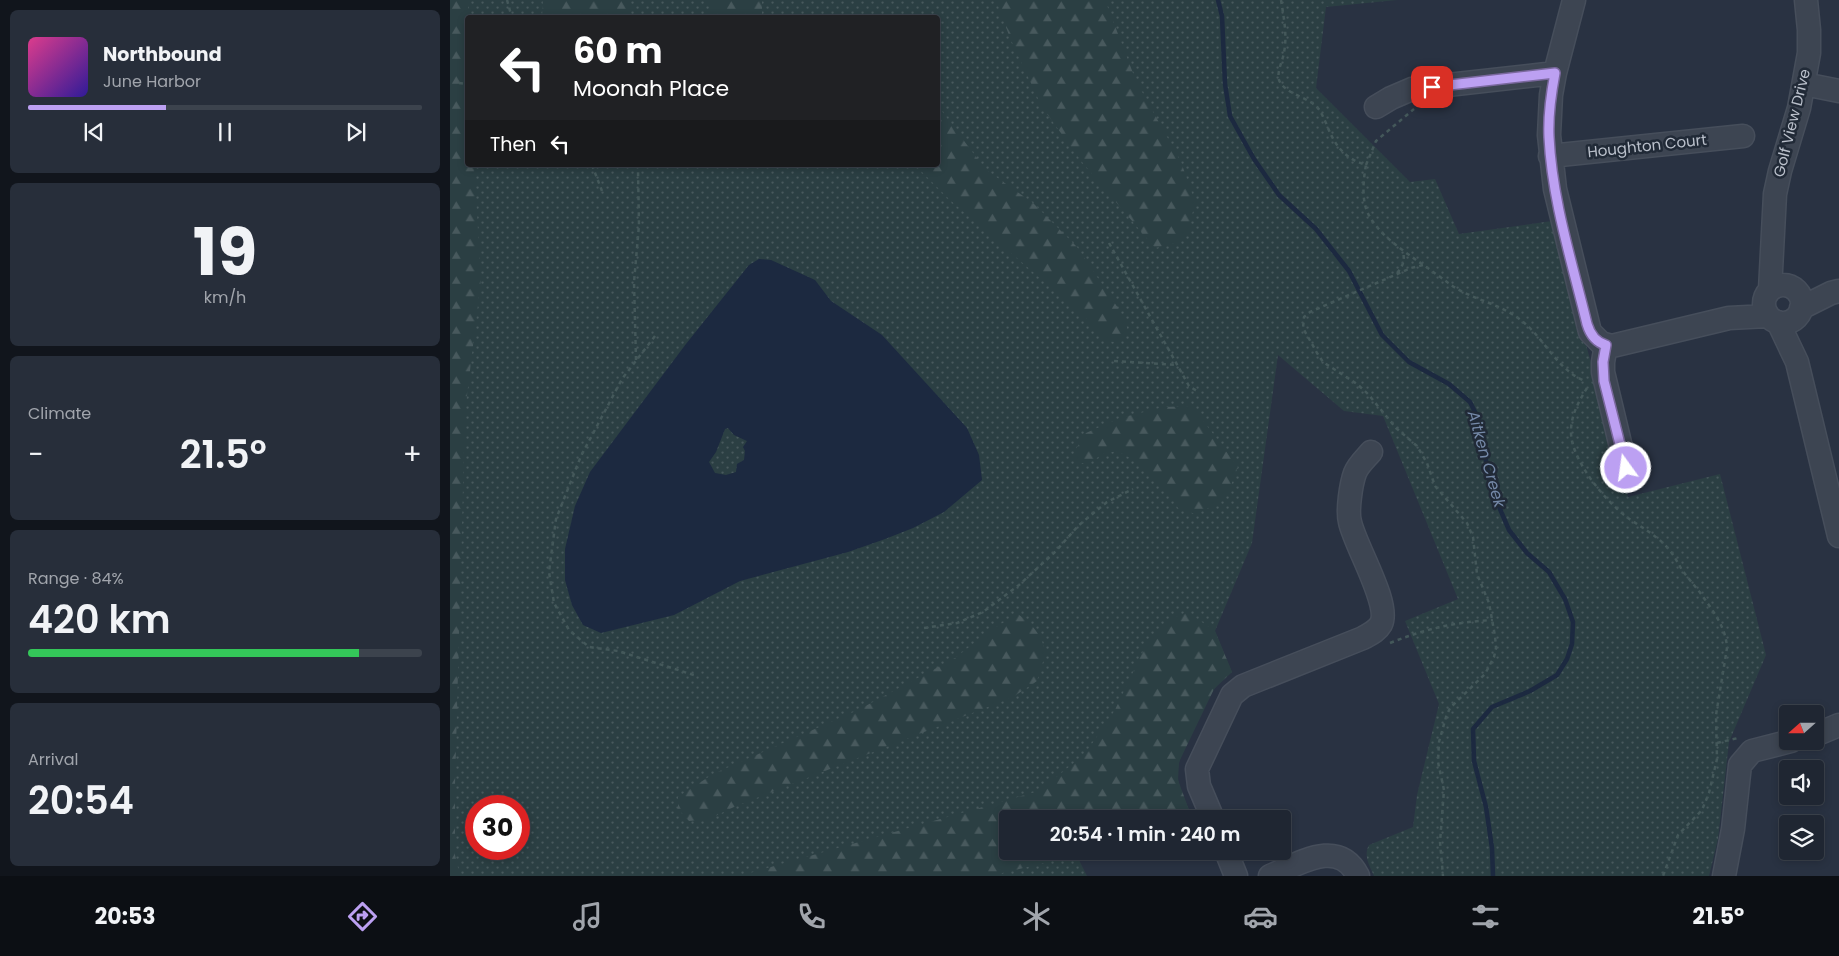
<!DOCTYPE html>
<html lang="en">
<head>
<meta charset="utf-8">
<style>
  :root { --surface:#1f2632; --page:#272e3a; --text:#f1f3f6; --muted:#a1a5ac; --line:#3c434d; --accent:#bca0f2 }
  body { margin:0; font-family:Poppins,sans-serif; background:var(--page); color:var(--text); height:100vh; display:flex; flex-direction:column; font-size:19px; white-space:nowrap }
  * { box-sizing:border-box; margin:0 }
  p { font-size:16px; color:var(--muted) }
  .icon { flex:none; width:28px; height:28px; fill:none; stroke:currentColor; stroke-width:2; stroke-linecap:round; stroke-linejoin:round }
  .map { position:relative; flex:1; overflow:hidden }
  .side { display:flex; flex-direction:column; gap:10px; padding:10px; background:#11151c; width:450px }
  .side>* { flex:none }
  .hud { position:absolute; left:15px; top:15px; width:475px; height:152px; border-radius:5px; box-shadow:0 2px 8px #0003,0 0 0 1px var(--line); background:#202124; color:#fff; overflow:hidden }
  .needle { width:32px; rotate:249deg }
  .tools { position:absolute; left:1329px; top:705px; display:grid; gap:10px }
  .tools a { display:grid; place-items:center; width:45px; height:45px; border-radius:5px; background:var(--surface); box-shadow:0 2px 8px #0003,0 0 0 1px var(--line); font-size:25px }
  .speed { position:absolute; left:15px; top:795px; display:flex; gap:10px; font-size:25px; font-weight:700; text-align:center }
  .speed>* { display:grid; place-content:center; width:65px; height:65px; border-radius:50%; background:var(--surface); box-shadow:0 2px 8px #0003,0 0 0 1px var(--line); line-height:1 }
  .speed .limit { border:8px solid #d22; background:#fff; color:#111 }
  .pin { position:absolute; display:grid; place-items:center; width:42px; height:42px; color:#fff; margin:-21px; border-radius:10px; box-shadow:0 2px 8px #0006 }
  .me { position:absolute; width:55px; margin:-28px; rotate:346deg; stroke-linejoin:round; filter:drop-shadow(0 0 4px #0008) }
  .turn { display:flex; align-items:center; gap:18px; height:105px; padding:0 25px; font-size:22px }
  .turn .icon { width:65px; height:65px; stroke-width:2.5 }
  .turn b { display:block; font-size:35px; line-height:42px }
  .then { display:flex; align-items:center; height:48px; padding:0 25px; background:#0003; gap:10px; font-size:19px }
  .big { font-size:38px; font-weight:600; line-height:1.1 }
  .side .card { flex:1; display:flex; flex-direction:column; justify-content:center; gap:8px; min-width:0; padding:0 18px; border-radius:8px; background:var(--page) }
  .side .dial { align-items:center; gap:0 }
  .dial b { font-size:65px; line-height:1 }
  .song { display:flex; align-items:center; gap:15px }
  .cover { width:60px; height:60px; border-radius:8px; background:linear-gradient(135deg,hsl(330 70% 55%),hsl(250 70% 35%)) }
  .played { height:5px; border-radius:2px; background:linear-gradient(90deg,var(--accent) 35%,var(--line) 35%) }
  .keys { display:flex; justify-content:space-around; direction:ltr }
  .heat { display:flex; justify-content:space-between; align-items:center; font-size:28px; direction:ltr }
  .charge { height:8px; border-radius:4px; background:linear-gradient(90deg,#34c759 84%,var(--line) 0) }
  .trip { position:absolute; left:549px; top:810px; width:292px; height:50px; border-radius:5px; background:var(--surface); box-shadow:0 2px 8px #0003,0 0 0 1px var(--line); font-weight:600; line-height:50px; text-align:center }
  .dock { display:flex; height:80px; justify-content:space-around; align-items:center; background:#0c0f14; color:var(--muted) }
  .dock .icon { width:35px; height:35px }
  .dock .current { color:var(--accent) }
  .dock b { font-size:22px; color:var(--text) }
  main { display:flex; flex:1; min-height:0 }
  .map>svg:first-child { display:block }
  .grass { fill:url(#grass-dots); fill-rule:evenodd }
  .forest { fill:url(#forest-firs) }
  .water { fill:#1c2940; fill-rule:evenodd }
  .lines { fill:none; stroke-linecap:round; stroke-linejoin:round }
  .stream { stroke:#1c2940; stroke-width:4.5 }
  .minor-casing { stroke:#464e5b; stroke-width:25 }
  .path { stroke:#44585a; stroke-width:2.5; stroke-dasharray:4 4; stroke-linecap:butt }
  .minor { stroke:#3d4552; stroke-width:22 }
  .route-casing { stroke:#7a689d; stroke-width:12 }
  .route { stroke:#bca0f2; stroke-width:9 }
  .labels { text-anchor:middle; stroke-width:5; stroke-linejoin:round; paint-order:stroke }
  .street-label { font-size:15px; fill:#bac0cb; stroke:#212a37 }
  .water-label { font-size:16px; font-style:italic; fill:#7589a8; stroke:#212a37 }
</style>
</head>
<body>
<main>
<section class="side">
<div class="card">
<div class="song"><i class="cover"></i><div><b>Northbound</b><p>June Harbor</p></div></div>
<div class="played"></div>
<div class="keys"><svg class="icon" aria-label="previous" viewBox="0 0 24 24"><path d="M18 5L8 12l10 7zM5 5v14"/></svg><svg class="icon" aria-label="pause" viewBox="0 0 24 24"><path d="M8 5v14M16 5v14"/></svg><svg class="icon" aria-label="next" viewBox="0 0 24 24"><path d="M6 5l10 7-10 7zM19 5v14"/></svg></div>
</div>
<div class="card dial"><b>19</b><p>km/h</p></div>
<div class="card"><p>Climate</p>
<div class="heat"><a>−</a><b class="big">21.5°</b><a>+</a></div>
</div>
<div class="card"><p>Range · 84%</p><b class="big">420 km</b><div class="charge"></div></div>
<div class="card"><p>Arrival</p><b class="big">20:54</b></div>
</section>
<div class="map">
<svg width="1389" height="876" viewBox="0 0 1389 876">
  <defs>
    <pattern id="grass-dots" width="8" height="8" patternUnits="userSpaceOnUse" patternTransform="scale(1.25)"><rect width="8" height="8" fill="#2b3f43"/><path d="M2 2h.1M6 6h.1" fill="none" stroke="#48595d" stroke-width="1.8" stroke-linecap="round"/></pattern>
    <pattern id="forest-firs" width="22" height="20" patternUnits="userSpaceOnUse" patternTransform="scale(1.25)"><rect width="22" height="20" fill="#2b3f43"/><path d="M5 1l3.5 6h-7zM16 11l3.5 6h-7z" fill="#48595d"/></pattern>
  </defs>
  <rect width="100%" height="100%" fill="#293242"/>
  <path class="grass" d="M0 0H947L876 7 866 88 960 182 985 179 1009 234 1102 221 1178 497 1270 474 1316 655 1279 742 1268 839 1259 876H924C920 866 913 856 919 845L963 827 967 795 989 704 955 621 1008 599 933 416 894 411 828 355 802 543 765 631 782 672C775 677 769 682 765 688 755 701 729 754 728 769 726 783 734 797 739 810L717 819H558V851H637L627 856 637 876H0ZM18 18H488V165H18ZM26 806H69V849H26Z"/>
  <path class="forest" d="M0 0H18V165H24L31 279 15 412 5 785V855L10 876H0Z
    M93 0H179V17H92Z
    M261 0H312V17H260Z
    M546 0H655L686 81 731 162 745 202 739 229 726 243 705 248 632 162 592 107 560 38Z
    M488 102 491 110 535 169 583 203 627 247 668 308 676 323 678 332C664 356 648 331 636 318L500 200 469 169 466 165H488Z
    M742 406 788 467C777 496 775 502 745 514L728 508 721 496 686 461 667 451 653 454 639 463H627L624 452 636 433 670 418 714 407Z
    M737 612 765 631 782 672 764 689 729 762 728 780 739 810 717 819H558V851H637L627 855 540 876H289L589 791 635 754 665 710 695 647 718 620Z
    M568 614C580 623 595 636 594 653 594 662 590 672 587 681L563 697 286 806 259 819 239 821 228 809V797L263 774 408 710 505 658 541 630Z"/>
  <path class="water" d="M309 259 321 260 365 280 381 301 432 335 517 428 529 455 532 480 494 512 463 528 435 539 398 552 290 581 224 615 151 633 133 625 122 605 115 580V549L125 506 140 472 236 344 299 265ZM275 429 278 428 284 435 297 441 293 447 295 451 294 460 287 464 286 472 276 475 265 473 259 462 266 452Z"/>
  <g class="lines">
    <path class="stream" d="M768 0 772 16 775 84 780 116 804 159 829 195 866 229 899 271 932 335 959 362 999 384 1020 402 1028 418 1041 488 1059 530 1077 553 1099 572 1115 599 1123 622 1122 644 1117 659 1107 675 1080 691 1042 707 1023 729 1024 761 1036 807 1042 848 1043 876"/>
    <g class="minor-casing">
      <path id="minor" d="M1124 0 1105 73 1101 95 1099 135 1105 189 1140 332 1151 343 1162 346 1279 318 1318 316
        M1354 84 1389 91
        M926 107 941 98 962 89 1105 73
        M1100 156 1293 136
        M1314 304a19 19 0 1 1 38 0a19 19 0 1 1-38 0Z
        M1320 290 1325 194 1330 171 1349 108 1359 53V30L1356 0
        M1351 308 1381 293 1389 291
        M1328 322 1347 362 1389 536
        M1156 345 1153 362V372L1176 468
        M1365 735 1389 725
        M763 819 749 786 747 769 782 695 793 686 913 638C920 634 927 631 931 624 941 604 905 546 900 522 897 511 901 484 905 473 908 465 916 458 921 452
        M776 851 786 876
        M820 876C849 864 888 837 908 876
        M1274 876 1283 829 1290 765 1302 751 1341 741"/>
    </g>
    <path class="path" d="M57 0 62 18
      M831 0C834 19 838 38 833 57 831 64 827 73 829 80 834 93 856 97 866 106 871 111 873 117 876 123 884 144 893 158 916 165 913 181 911 203 920 217 933 240 966 259 986 274 996 281 1004 288 1015 293 1034 302 1055 307 1072 321 1095 339 1107 370 1135 381
      M9 83 18 84
      M142 165 152 191
      M916 165 926 141 964 109
      M659 243 739 386 747 391
      M973 265 961 268 860 312 854 317 853 328 867 353 873 362 907 384 918 394 946 428 967 446 977 463 985 486 1017 523 1023 537 1027 574 1039 603 1045 636 1046 648 1044 657 1035 674 1000 708 996 717 989 742 988 762 994 790 990 842 993 876
      M947 273C953 266 955 261 953 251
      M205 336 172 379 131 456 106 519 99 572 104 603 119 630 139 647 168 651 247 676
      M186 360 184 282 189 225 188 169
      M664 361 728 365
      M1137 388C1129 401 1121 415 1121 431 1120 459 1156 502 1178 518 1191 527 1204 534 1215 545 1222 552 1227 561 1232 570 1238 578 1245 586 1251 594 1263 611 1276 627 1277 648L1266 715 1267 759 1259 793 1252 810 1228 835 1213 876
      M474 628 507 623 533 612 569 585 605 552 629 525 657 502 683 489
      M940 643C975 629 1005 622 1043 620
      M1267 743 1288 738"/>
    <use href="#minor" class="minor"/>
  </g>
  <g class="lines">
    <g class="route-casing">
      <path id="route" d="M982 87 1105 73C1101 94 1098 116 1099 137 1102 200 1122 262 1137 324 1140 334 1145 342 1156 345L1153 362 1154 381 1176 468"/>
    </g>
    <use href="#route" class="route"/>
  </g>
  <g class="labels">
    <g class="street-label">
      <text transform="translate(1342 123) rotate(-76)" y="5">Golf View Drive</text>
      <text transform="translate(1197 146) rotate(-6)" y="5">Houghton Court</text>
    </g>
    <g class="water-label">
      <text transform="translate(1037 459) rotate(74)" y="6">Aitken Creek</text>
    </g>
  </g>
</svg>
<div class="tools">
<a><svg class="needle" viewBox="-14 -14 28 28"><path d="M0-13l5 13h-10z" fill="#e53935"/><path d="M0 13l5-13h-10z" fill="#a1a5ac"/></svg></a>
<a><svg class="icon" aria-label="sound" viewBox="0 0 24 24"><path d="M4 9h4l5-4v14l-5-4H4zM17 9q2 3 0 6"/></svg></a>
<a><svg class="icon" aria-label="layers" viewBox="0 0 24 24"><path d="M12 4l9 5-9 5-9-5zM3 14l9 5 9-5"/></svg></a>
</div>
<div class="speed"><div class="limit">30</div></div>
<div class="pin" style="left:982px;top:87px;background:#d93025"><svg class="icon" aria-label="arrive" viewBox="0 0 24 24"><path d="M6 21V4h12l-3 4 3 4H6"/></svg></div>
<svg class="me" style="left:1176px;top:468px" viewBox="-20 -20 40 40"><circle r="17" fill="#bca0f2" stroke="#fff" stroke-width="3"/><path d="M0-11L8 9 0 5-8 9z" fill="#fff"/></svg>
<div class="trip">20:54 · 1 min · 240 m</div>
<div class="hud">
<div class="turn"><svg class="icon" aria-label="left" viewBox="0 0 24 24"><path d="M17 20v-9H6M10 6l-5 5 5 5"/></svg><div><b>60 m</b>Moonah Place</div></div>
<div class="then">Then<svg class="icon" aria-label="left" viewBox="0 0 24 24"><path d="M17 20v-9H6M10 6l-5 5 5 5"/></svg></div>
</div>
</div>
</main>
<nav class="dock">
<b>20:53</b>
<svg class="icon current" aria-label="directions" viewBox="0 0 24 24"><path d="M12 3l9 9-9 9-9-9zM9 14v-3h6M13 9l2 2-2 2"/></svg>
<svg class="icon" aria-label="music" viewBox="0 0 24 24"><path d="M9 18V5l10-2v13"/><circle cx="6" cy="18" r="3"/><circle cx="16" cy="16" r="3"/></svg>
<svg class="icon" aria-label="phone" viewBox="0 0 24 24"><path d="M5 4h4l2 5-3 2q2 4 5 5l2-3 5 2v4C11 20 4 13 5 4z"/></svg>
<svg class="icon" aria-label="climate" viewBox="0 0 24 24"><path d="M12 3v18M4 7l16 10M4 17L20 7"/></svg>
<svg class="icon" aria-label="car" viewBox="0 0 24 24"><path d="M5 17H2v-5l4-1 3-4h7l3 4 3 1v5h-3M9 17h6M6 11h13"/><circle cx="7" cy="17" r="2"/><circle cx="17" cy="17" r="2"/></svg>
<svg class="icon" aria-label="filters" viewBox="0 0 24 24"><path d="M4 7h16M4 17h16"/><circle cx="9" cy="7" r="2"/><circle cx="15" cy="17" r="2"/></svg>
<b>21.5°</b>
</nav>
</body>
</html>
